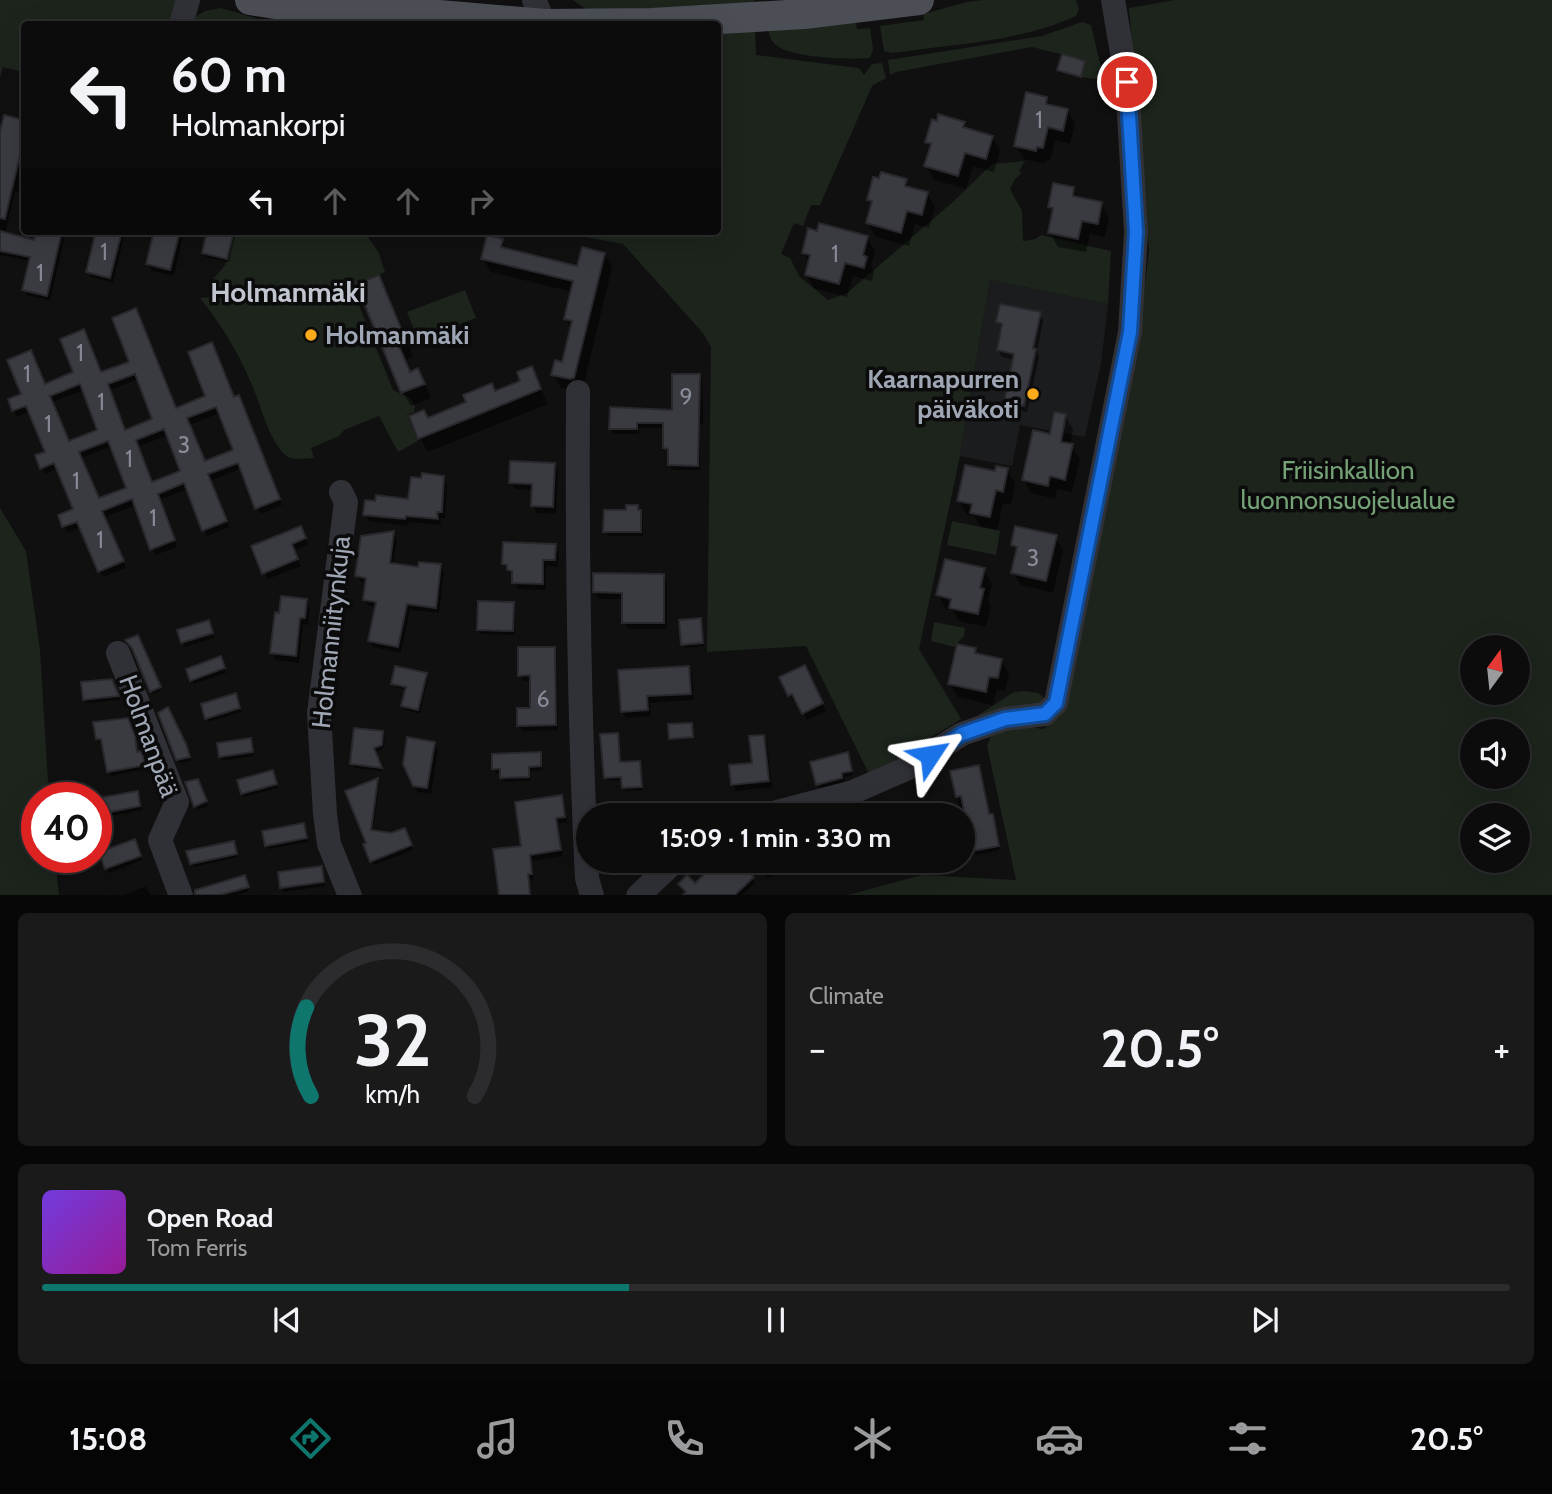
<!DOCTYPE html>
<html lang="en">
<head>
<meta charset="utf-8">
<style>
  :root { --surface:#0c0c0d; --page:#1a1a1b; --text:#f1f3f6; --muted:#9a9b9d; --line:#2c2c2e; --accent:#0f766e }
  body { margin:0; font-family:Cabin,sans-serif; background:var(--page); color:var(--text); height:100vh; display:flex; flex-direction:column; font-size:26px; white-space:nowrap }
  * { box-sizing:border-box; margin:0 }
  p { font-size:23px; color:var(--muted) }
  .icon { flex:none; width:38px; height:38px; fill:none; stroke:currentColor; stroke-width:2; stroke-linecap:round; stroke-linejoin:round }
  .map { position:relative; height:895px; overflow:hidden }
  .drawer { display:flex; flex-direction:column; gap:18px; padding:18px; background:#070707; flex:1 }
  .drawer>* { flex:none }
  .guide { position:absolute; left:21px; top:21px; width:700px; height:214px; border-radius:7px; box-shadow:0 7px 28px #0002,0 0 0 2px var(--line); background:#0c0c0d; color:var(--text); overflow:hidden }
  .needle { width:46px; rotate:15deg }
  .fabs { position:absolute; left:1460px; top:635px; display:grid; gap:14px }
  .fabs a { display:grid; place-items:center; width:70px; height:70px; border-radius:50%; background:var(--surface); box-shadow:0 7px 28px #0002,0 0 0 2px var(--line); font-size:35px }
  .speed { position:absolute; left:21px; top:782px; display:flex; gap:14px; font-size:35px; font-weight:700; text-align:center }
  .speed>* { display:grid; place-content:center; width:91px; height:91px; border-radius:50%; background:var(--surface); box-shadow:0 7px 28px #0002,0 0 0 2px var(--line); line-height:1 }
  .speed .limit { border:10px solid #d22; background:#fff; color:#111 }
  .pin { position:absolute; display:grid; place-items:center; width:60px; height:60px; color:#fff; margin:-30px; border:4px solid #fff; border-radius:50%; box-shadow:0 2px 7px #0007 }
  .me { position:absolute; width:77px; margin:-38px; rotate:57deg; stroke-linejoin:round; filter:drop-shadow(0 0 5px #0008) }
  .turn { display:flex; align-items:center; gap:24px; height:147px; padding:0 35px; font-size:32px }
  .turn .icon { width:91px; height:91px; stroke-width:2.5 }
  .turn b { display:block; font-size:49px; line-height:60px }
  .lanes { display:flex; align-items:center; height:66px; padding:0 35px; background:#0003; justify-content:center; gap:35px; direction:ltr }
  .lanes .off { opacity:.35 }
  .big { font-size:52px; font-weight:700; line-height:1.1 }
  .drawer .tile { flex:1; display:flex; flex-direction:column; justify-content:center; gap:10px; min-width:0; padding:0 24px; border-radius:10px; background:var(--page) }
  .drawer .dial { align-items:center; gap:0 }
  .dial svg { height:182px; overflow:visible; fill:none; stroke:var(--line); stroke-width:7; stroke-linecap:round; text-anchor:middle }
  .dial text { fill:var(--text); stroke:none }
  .song { display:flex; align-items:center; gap:21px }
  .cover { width:84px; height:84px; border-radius:10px; background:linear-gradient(135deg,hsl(260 70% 55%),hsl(300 70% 35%)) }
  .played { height:7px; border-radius:4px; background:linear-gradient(90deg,var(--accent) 40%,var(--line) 40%) }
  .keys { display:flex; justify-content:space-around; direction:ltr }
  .heat { display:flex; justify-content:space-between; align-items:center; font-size:38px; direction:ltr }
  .drawer .tiles { flex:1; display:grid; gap:18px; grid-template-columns:1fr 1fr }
  .tile:last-child { grid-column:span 2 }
  .trip { position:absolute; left:576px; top:803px; width:399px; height:70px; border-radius:35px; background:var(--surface); box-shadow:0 7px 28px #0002,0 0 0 2px var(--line); font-weight:700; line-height:70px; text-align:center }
  .tab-bar { display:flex; height:112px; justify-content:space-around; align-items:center; background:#050505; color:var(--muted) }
  .tab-bar .icon { width:49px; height:49px }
  .tab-bar .active { color:var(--accent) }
  .tab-bar b { font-size:32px; color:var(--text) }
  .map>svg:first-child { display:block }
  .built { fill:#1b1c1e }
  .green { fill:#1c241c; fill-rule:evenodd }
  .shadow { fill:#0007; fill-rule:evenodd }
  .building { fill:#3a3b41; stroke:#29292d; stroke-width:2; fill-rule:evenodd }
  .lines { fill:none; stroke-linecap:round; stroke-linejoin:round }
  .minor { stroke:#303137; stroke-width:24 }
  .major { stroke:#4c4e56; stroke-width:30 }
  .route-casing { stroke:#114b97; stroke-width:18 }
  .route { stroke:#1a73e8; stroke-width:12 }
  .poi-dot { fill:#ffaa1a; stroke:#0b0b0c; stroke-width:2.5 }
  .labels { text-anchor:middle; stroke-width:7; stroke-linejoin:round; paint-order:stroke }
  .number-label { font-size:23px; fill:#868b97 }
  .poi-label { font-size:26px; font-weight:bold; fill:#9fa6b4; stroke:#0b0b0c; text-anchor:start }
  .park-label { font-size:26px; fill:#74a175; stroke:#0b0b0c }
  .street-label { font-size:26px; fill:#9fa6b4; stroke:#0b0b0c }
  .neighbourhood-label { font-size:28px; font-weight:bold; fill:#c0c5cf; stroke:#0b0b0c }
</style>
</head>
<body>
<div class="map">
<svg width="1552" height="896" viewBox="0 0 1552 896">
  <rect width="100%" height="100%" fill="#101011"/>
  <path class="built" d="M990 280 1108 304 1101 363 1085 437 1020 425 1012 466 960 456Z"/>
  <path class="green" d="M0 0H176L173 24H24V72L3 67 0 78Z
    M573 0H754V4L590 12Z
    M983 0H1076L1079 9 1076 16C1020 42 953 44 892 53L884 51 880 26 924 20 923 14 967 2Z
    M1175 0H1552V895L844 896 922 875 1016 880 987 746 994 728 1009 725 1044 729 1057 716 1137 356 1149 250 1129 8ZM1472 648H1517V693H1472ZM1472 732H1517V777H1472ZM1472 816H1517V861H1472Z
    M221 8 275 24H277H188L189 20 205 11Z
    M1082 22 1091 25 1104 80 1081 77 1085 60 1032 47 896 72 890 75 888 60 1042 36Z
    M856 23 857 29 870 28 873 49 870 58C850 60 788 58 775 44 769 39 768 32 769 24Z
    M755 25 756 55 859 68 864 75 872 64 882 63 886 78 872 86 820 205H811L803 226 794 223 781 254 790 258 799 276 828 300 847 293 954 201 992 164 1025 161 1019 171 1022 173 1015 179 1010 189 1022 211 1023 241 1036 239 1041 235 1111 251 1108 304 990 280 960 456 919 649 961 719 903 755V764L871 778 806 646 707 652 711 347 703 333 623 244 554 231H718V27Z
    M235 231H364L379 253 385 272 355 284 354 293 393 390 410 398 415 406 414 412 407 415 418 441 398 452 379 416 344 430 339 436 311 448 314 458C305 458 295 461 287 456 270 445 260 402 251 383 238 352 221 324 200 298L211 297 213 279 223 268 228 259Z
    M465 290 476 318 418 340 407 312Z
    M0 508 26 551 40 650 49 798H37V858H55L59 895H0Z
    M952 521 1000 531 996 555 947 545Z
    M934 622 965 628 964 636 954 647 931 641Z
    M1024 691 1038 693 1046 699 1037 709 977 716 1014 692Z"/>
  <path class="shadow" d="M1046 99 1051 107 1067 110 1075 124 1070 144 1055 140 1050 161 1045 160 1044 164 1024 159 1016 145Z
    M5 117 24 122V153L20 171 24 172V193L15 191 5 234 35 243 38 231H66L50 301 27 295 24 290 31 261 1 255 0 258V139Z
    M964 123 968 130 992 137 1000 151 994 172 973 166 966 189 934 180 926 166 931 149 927 142Z
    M906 181 910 189 927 193 935 207 929 228 915 224 909 246 876 237 868 223 872 206 869 200Z
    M1073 189 1079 199 1101 204 1109 218 1105 237 1090 234 1086 252 1058 247 1050 233 1054 213 1050 207Z
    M98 231H125L113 283 91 277 88 272Z
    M156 231H184L174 276 152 271 148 264Z
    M209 231H236L229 262 206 257 204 253Z
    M867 238 875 251 871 266 874 272 872 281 853 276 847 297 814 288 806 274 810 263 803 253Z
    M502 240 508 251 579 268 604 254 612 268 582 392 561 388 553 374 563 364 572 329 566 319 572 292 491 272 483 259Z
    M379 277 387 291 413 357 406 360 411 373 418 370 431 398 411 406 403 392 359 285Z
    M1040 314 1043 321 1037 352 1039 357 1027 412 1009 408 1006 401 1015 360 1002 357 998 350 1002 329 998 322Z
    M132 363 177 410 234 399 242 403 282 505 260 514 242 468 210 481 229 527 207 536 188 489 160 500 177 547 155 555 136 505 104 517 126 568 103 577 81 527 68 533 64 527 60 516 75 510 58 468 45 474 42 468 47 453 31 411 17 417 10 400 45 386 101 374ZM139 379 155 420 125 432 110 390ZM84 390 99 431 69 443 52 402ZM220 413 235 451 205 463 189 425ZM168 435 182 472 152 484 138 447ZM112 446 128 489 99 500 81 458Z
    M531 368 548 404 428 452 420 438 428 419 522 382Z
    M699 376 702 381 703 424H700V470H673L670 465V453L665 448V428H639V434H614L611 429 674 412Z
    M1065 416 1073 429 1070 445 1080 459 1072 492 1057 489 1055 499 1031 493 1024 480Z
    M554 465 558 471 556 514 537 513 533 506 534 490 515 489 511 482Z
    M1007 470 1015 484 1011 505 1003 503 997 530 980 526 974 516 967 515 959 501 997 473Z
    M443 477 447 484 445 518H440L441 525 409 522 408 526 369 521 365 514 376 503 410 501Z
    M637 507 643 516V536H608L605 531 628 512Z
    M393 533 397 539 393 565 420 569 440 566 444 572 439 613 410 610 401 653 373 647 370 641 377 607 369 606 365 600 367 583 361 582 357 576Z
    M304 535 308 545 294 551 301 566 268 579 254 547Z
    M1055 537 1063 550 1053 593 1021 585 1013 573 1018 553 1013 545Z
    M555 546 559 553 558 567 546 566V590L518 589 513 577 504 564Z
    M984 570 992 584 988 600 991 605 986 627 959 621 953 611 946 609 938 595Z
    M663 576 667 582V629H628L624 622V599H599L595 592Z
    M306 601 310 608 308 625 303 624 299 663 276 660 272 653Z
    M513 604 515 608V635L481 634 479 630Z
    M700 620 704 646 685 648 683 644Z
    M210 626 214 638 185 647 180 632Z
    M139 640 161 691 153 694 151 691Z
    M554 649 557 654 558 730 522 731 519 725 532 710V681H523L520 675Z
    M975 649 979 656 1001 660 1009 674 1005 691 997 690 993 705 958 697 950 684Z
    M223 662 226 673 194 684 192 680Z
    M688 668 692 674 694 700 650 703 651 716 626 718 622 711Z
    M808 674 826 711 807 720 797 700 793 701 790 695Z
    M426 675 428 679 420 714 406 710 403 706 407 690 395 687 393 683Z
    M114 685 120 700 87 703 84 699Z
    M237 700 241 712 209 722 207 718Z
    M170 713 191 761 180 763 178 759Z
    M129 724 138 753 142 757 147 769 111 776 103 742 100 743 97 739Z
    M382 733 385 737 383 749 375 752 382 771 354 768 352 763Z
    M618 735 621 764 639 763 642 790 626 791 623 780 608 781 606 777Z
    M763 737 767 743 772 787 736 791 732 784 754 764Z
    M250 740 254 756 223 761 221 756Z
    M434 744 438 750 431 794 418 792 414 785Z
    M540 754 543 770 530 771 531 781 505 782 502 772 496 773 494 768Z
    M849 758 853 775 844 777V782L820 788 812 763Z
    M978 767 990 816 994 820 1000 850 976 855 973 846 962 847V816L952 772Z
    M274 776 278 788 245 797 242 793Z
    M377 780 379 784 373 833 407 834 413 850 374 865 365 845 368 844Z
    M187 783 199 785 208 806 198 810Z
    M137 793 142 810 105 817 103 813Z
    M561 797 564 802 567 822 558 823 563 856 531 861 534 879 529 880 532 896H501L495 851 523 847Z
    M303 825 308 842 269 849 267 845Z
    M233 843 238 857 194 867 192 864 188 853Z
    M136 846 142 860 109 873 101 854Z
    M721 861H736L755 883 741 896H733L713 875Z
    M760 861H841L766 878Z
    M321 868 325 886 284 892 282 887Z
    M246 881 249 891 235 896H213L210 887Z
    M146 886 151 896H121Z"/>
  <path class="building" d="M1062 54 1085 61 1081 77 1057 70Z
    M1026 92 1047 97 1046 104 1068 109 1063 131 1048 127 1043 148 1037 147 1036 151 1014 146Z
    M938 114 965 122 963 127 993 136 986 159 965 153 958 176 924 166 931 144 925 142 932 119 937 121Z
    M4 115 24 120V138L5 219 0 218V131Z
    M881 172 907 179 905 186 928 192 922 215 907 211 901 233 866 223 872 201 867 200 873 177 879 178Z
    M1053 183 1074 187 1073 196 1102 202 1098 224 1082 221 1078 239 1048 233 1053 208 1048 207Z
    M819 223 868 236 863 255 867 257 864 268 845 263 839 284 805 275 810 255 802 253 808 228 817 231Z
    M0 231 34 240 36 231H62L47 296 22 290 30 257 0 251Z
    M96 231H122L110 278 86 272Z
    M154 231H180L170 270 146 264Z
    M207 231H234L227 259 202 253Z
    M487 235 503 239 501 247 577 266 582 247 605 253 574 378 570 379 551 375 555 360 562 362 572 321 564 319 573 281 481 259Z
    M379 275 407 343 399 346 410 372 418 368 425 384 401 393 356 284Z
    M1000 304 1041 312 1033 348 1036 349 1024 406 1004 402 1014 354 997 350 1002 324 996 322Z
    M136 308 176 408 205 396 188 352 212 342 234 397 239 395 280 499 255 509 238 463 208 474 227 521 202 531 184 483 158 494 175 540 150 550 132 499 102 511 124 561 98 572 77 522 62 527 58 515 73 509 54 463 40 469 35 455 45 452 26 406 12 411 8 399 21 394 7 360 31 350 45 384 73 372 60 339 84 329 101 372 129 362 112 318ZM135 374 152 419 125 430 108 384ZM80 384 97 430 69 441 50 396ZM216 407 233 450 205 461 187 418ZM164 429 180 471 152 482 136 440ZM108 441 126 488 99 498 79 452Z
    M532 366 541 389 418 439 409 416 424 410 428 418 466 402 463 395 492 383 495 391 520 381 517 372Z
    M672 374H700L698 466 668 465V449L663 448V423H637V429H609L610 407 672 410Z
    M1054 412 1066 414 1061 442 1073 444 1065 480 1050 476 1048 486 1022 480 1033 430 1050 434Z
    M510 461 555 463 553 507 531 506 532 484 509 483Z
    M965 465 995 471 996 466 1008 468 1003 492 996 490 990 517 970 513 972 504 957 501Z
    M422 473 444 476 442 512H437L438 519 406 516 405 519 363 515 365 500 375 501 376 495 408 499 411 477 421 478Z
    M626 505H638V510H641V532H603L604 510H626Z
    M301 526 306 538 292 544 298 559 262 574 251 546Z
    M1015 526 1057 535 1046 581 1011 573 1017 547 1011 545Z
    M394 531 390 563 418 567 419 562 441 564 436 608 407 604 398 647 368 641 376 602 363 600 366 578 355 576 361 536Z
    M503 542 556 544 555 560H543V584L512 583V571L507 570V565L502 564Z
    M945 559 985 568 980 588 984 589 978 614 949 608 951 599 936 595Z
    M593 573 664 574V623H622V593L593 592Z
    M281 596 307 599 305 618H300L296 656 270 653 275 612 279 613Z
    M478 601 514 602 513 631 477 630Z
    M701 618 703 643 681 645 679 620Z
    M209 620 213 633 181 643 177 630Z
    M138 635 161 687 150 692 132 648 125 640Z
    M957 644 976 648 975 653 1002 659 998 678 989 677 986 692 948 684Z
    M518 647H555L556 725 517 726V708H530V675L518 676Z
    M221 656 225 668 190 681 186 669Z
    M805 665 823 703 802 714 792 694 788 696 779 677Z
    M395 666 427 673 418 710 401 706 406 687 391 684Z
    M689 666 691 694 647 696 648 710 621 712 618 670Z
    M112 679 119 696 83 700 81 682Z
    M236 693 240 708 205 719 201 704Z
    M168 707 186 744 190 757 176 760 158 713Z
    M128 718 135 736 137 752 141 751 146 765 107 772 101 739H96L93 722Z
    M692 723 693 737 669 739 668 724Z
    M354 728 383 731 382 745 374 748 382 768 350 764Z
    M618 733 620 762 640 761 642 787 622 788 621 777 604 778 600 734Z
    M764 735 769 781 731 785 729 765 752 763 749 736Z
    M407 737 435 742 427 788 413 786 403 764Z
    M251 738 253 752 219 757 217 743Z
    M541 752V766L529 767V777L500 778V769H492V754Z
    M848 752 852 771 842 773V778L816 785 810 762Z
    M979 765 989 814H993L999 846 972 851 961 796 956 797 950 771Z
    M273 770 277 784 241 794 237 780Z
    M378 778 371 830 391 833 405 828 412 845 370 862 363 844 366 843 345 791Z
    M198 779 207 801 194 807 185 782Z
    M138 791 140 806 101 814 98 798Z
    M562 795 565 817 556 818 561 850 530 855 532 874H528L530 895H499L493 849 521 846 515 802Z
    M304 823 307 838 265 846 262 831Z
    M135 839 141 856 105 869 99 852Z
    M234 841 237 854 190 864 186 851Z
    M718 861H738L754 877 735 895H683L686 892 678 884 687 875 695 883Z
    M322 866 324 882 280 888 278 872Z
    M245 875 249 887 220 895H195V890Z"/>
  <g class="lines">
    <path class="minor" d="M534 0 545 24
      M181 24 188 0
      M578 392C577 555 579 716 587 878L592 896
      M341 492 346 502 319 713 325 814 329 844 350 896
      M118 653 177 802 160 840 181 896
      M762 816 853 792 906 769 962 734 1005 719 1045 714 1056 703 1130 332 1136 232 1127 82 1113 0
      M638 896 675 861"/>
    <path class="major" d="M250 0 350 16H361
      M338 0 428 14 545 24 652 23 804 14 919 0"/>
  </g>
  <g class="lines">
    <g class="route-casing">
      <path id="route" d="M930 755 962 734 1005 719 1045 714 1056 703 1130 332 1136 232 1127 82"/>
    </g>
    <use href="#route" class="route"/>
  </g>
  <g class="poi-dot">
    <circle cx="311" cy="335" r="7"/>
    <circle cx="1033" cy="394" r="7"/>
  </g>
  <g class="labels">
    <g class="number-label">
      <text x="1039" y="128">1</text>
      <text x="104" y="260">1</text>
      <text x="835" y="262">1</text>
      <text x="40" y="281">1</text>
      <text x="80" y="361">1</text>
      <text x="27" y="382">1</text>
      <text x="686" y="405">9</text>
      <text x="101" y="410">1</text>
      <text x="48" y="432">1</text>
      <text x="184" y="453">3</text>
      <text x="129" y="467">1</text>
      <text x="76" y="489">1</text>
      <text x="153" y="526">1</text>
      <text x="100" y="548">1</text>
      <text x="1033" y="566">3</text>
      <text x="543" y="707">6</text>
    </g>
    <g class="poi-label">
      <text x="325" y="344">Holmanmäki</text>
      <text x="1019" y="388" text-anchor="end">Kaarnapurren<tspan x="1019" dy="30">päiväkoti</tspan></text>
    </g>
    <g class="park-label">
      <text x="1348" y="479">Friisinkallion<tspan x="1348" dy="30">luonnonsuojelualue</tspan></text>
    </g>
    <g class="street-label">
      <text transform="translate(331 632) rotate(-84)" y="9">Holmanniitynkuja</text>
      <text transform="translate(149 736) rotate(70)" y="9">Holmanpää</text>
    </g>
    <g class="neighbourhood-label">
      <text x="288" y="302">Holmanmäki</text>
    </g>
  </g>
</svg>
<div class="fabs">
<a><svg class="needle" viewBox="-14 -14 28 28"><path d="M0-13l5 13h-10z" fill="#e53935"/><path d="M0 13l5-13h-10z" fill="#9a9b9d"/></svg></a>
<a><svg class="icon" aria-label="sound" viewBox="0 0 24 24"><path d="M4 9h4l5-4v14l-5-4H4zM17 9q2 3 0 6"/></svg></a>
<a><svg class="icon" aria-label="layers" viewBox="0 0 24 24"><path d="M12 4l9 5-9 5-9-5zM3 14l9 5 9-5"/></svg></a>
</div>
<div class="speed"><div class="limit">40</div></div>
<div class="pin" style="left:1127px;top:82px;background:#d93025"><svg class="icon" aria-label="arrive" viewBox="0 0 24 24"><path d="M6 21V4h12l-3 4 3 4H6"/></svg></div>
<svg class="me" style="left:930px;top:755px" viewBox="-20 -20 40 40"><path d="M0-17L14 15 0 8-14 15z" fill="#1a73e8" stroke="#fff" stroke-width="4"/></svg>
<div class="trip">15:09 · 1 min · 330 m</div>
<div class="guide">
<div class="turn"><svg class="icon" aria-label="left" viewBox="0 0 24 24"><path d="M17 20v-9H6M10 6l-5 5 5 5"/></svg><div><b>60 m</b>Holmankorpi</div></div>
<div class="lanes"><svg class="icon" aria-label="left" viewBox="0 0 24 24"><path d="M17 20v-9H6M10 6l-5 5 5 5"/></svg><svg class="icon off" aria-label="ahead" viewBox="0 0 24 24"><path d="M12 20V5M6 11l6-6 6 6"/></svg><svg class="icon off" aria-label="ahead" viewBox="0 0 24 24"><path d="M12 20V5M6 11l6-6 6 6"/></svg><svg class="icon off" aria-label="right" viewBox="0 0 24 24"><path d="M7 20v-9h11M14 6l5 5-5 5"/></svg></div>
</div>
</div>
<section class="drawer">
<div class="tiles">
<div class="tile dial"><svg viewBox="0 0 100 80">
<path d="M14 69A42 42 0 1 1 86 69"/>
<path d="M14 69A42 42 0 0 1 12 30" stroke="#0f766e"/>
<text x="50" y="56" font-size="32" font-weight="700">32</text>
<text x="50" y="72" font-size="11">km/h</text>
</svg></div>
<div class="tile"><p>Climate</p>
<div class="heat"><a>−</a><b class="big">20.5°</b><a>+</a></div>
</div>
<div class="tile">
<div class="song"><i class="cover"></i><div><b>Open Road</b><p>Tom Ferris</p></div></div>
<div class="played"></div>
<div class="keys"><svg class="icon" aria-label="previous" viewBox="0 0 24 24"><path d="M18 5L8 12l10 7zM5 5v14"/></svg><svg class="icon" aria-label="pause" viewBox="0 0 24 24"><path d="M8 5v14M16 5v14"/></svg><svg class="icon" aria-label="next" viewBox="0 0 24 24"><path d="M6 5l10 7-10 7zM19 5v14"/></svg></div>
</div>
</div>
</section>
<nav class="tab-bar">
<b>15:08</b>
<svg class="icon active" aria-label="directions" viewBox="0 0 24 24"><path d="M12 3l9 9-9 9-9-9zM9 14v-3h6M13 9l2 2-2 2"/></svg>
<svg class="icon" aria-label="music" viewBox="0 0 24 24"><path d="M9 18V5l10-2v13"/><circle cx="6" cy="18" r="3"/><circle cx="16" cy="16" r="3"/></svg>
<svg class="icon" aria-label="phone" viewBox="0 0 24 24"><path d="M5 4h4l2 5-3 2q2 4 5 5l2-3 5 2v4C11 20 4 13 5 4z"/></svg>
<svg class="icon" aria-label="climate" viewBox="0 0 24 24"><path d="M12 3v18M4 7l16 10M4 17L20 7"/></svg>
<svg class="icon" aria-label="car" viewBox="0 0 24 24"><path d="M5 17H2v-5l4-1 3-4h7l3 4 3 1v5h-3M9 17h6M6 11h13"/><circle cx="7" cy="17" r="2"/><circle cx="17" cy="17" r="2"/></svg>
<svg class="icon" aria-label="filters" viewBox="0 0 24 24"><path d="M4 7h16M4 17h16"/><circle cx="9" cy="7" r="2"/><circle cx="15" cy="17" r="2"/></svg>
<b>20.5°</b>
</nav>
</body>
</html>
